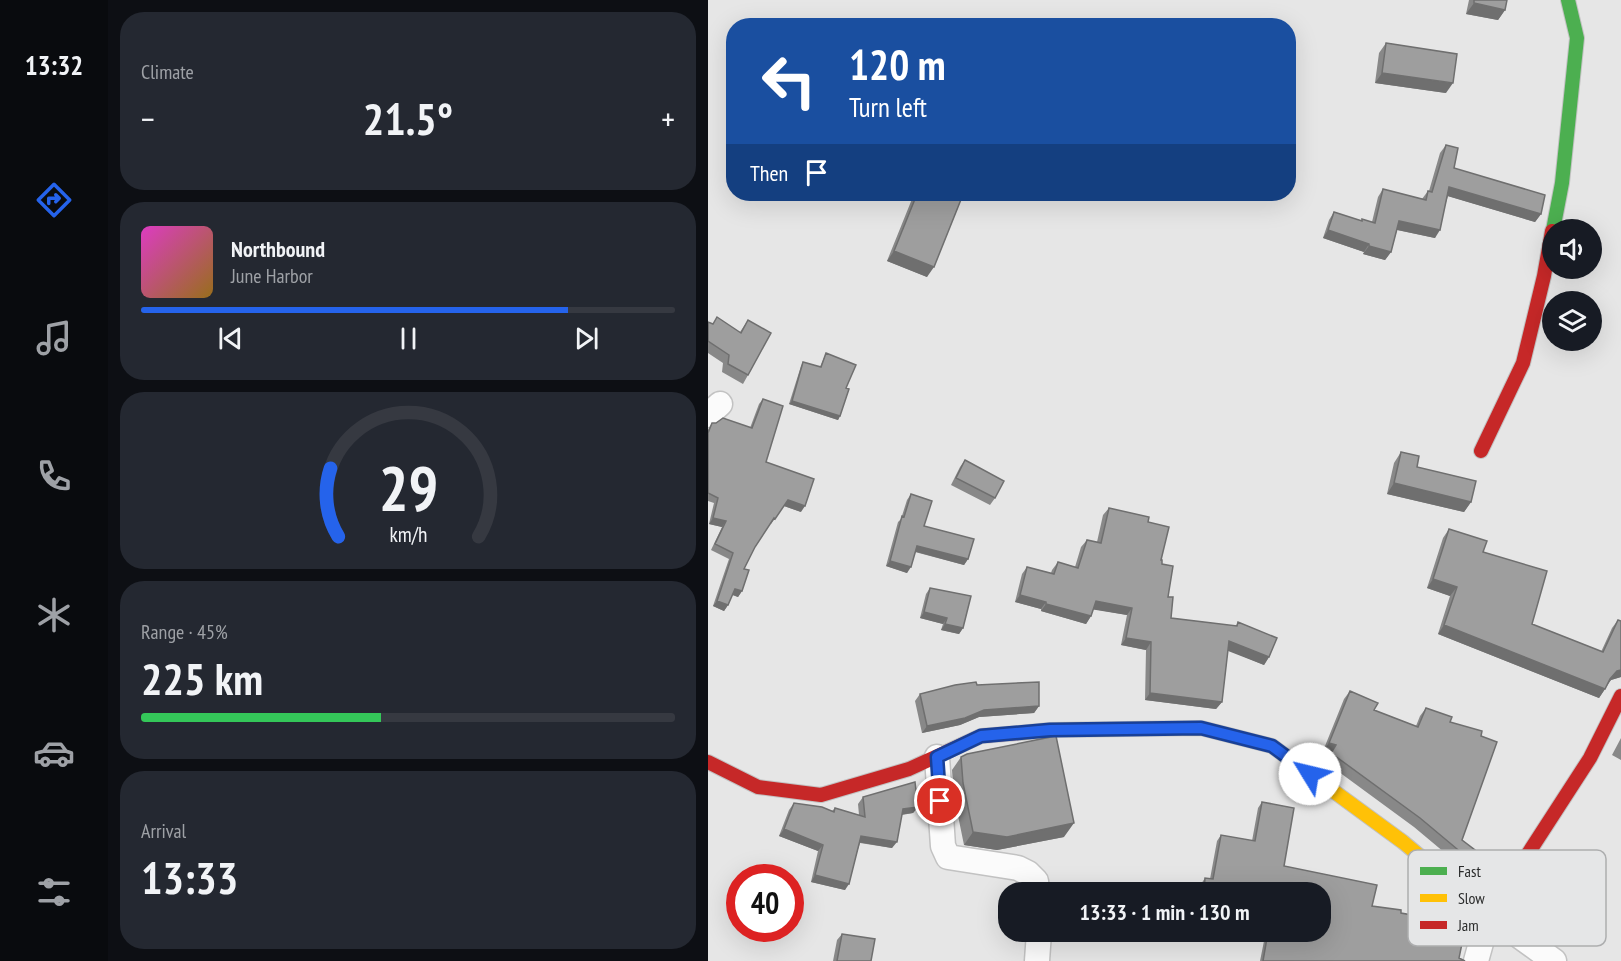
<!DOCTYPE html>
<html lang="en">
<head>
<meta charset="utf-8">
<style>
  :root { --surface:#171b24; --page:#242831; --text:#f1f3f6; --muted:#9ea1a6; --line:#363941; --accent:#2563eb }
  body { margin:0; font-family:"PT Sans Narrow",sans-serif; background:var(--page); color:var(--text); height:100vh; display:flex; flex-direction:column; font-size:22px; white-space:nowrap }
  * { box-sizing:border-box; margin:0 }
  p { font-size:20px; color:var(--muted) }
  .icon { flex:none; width:33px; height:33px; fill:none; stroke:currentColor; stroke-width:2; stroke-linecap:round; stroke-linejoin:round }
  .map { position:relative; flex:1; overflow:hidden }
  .side { display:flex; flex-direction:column; gap:12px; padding:12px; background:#0d0f14; width:600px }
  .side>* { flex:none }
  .top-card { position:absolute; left:18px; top:18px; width:570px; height:183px; border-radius:24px; box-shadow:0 6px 24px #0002; background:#1a4fa0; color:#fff; overflow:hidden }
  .buttons { position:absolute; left:834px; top:219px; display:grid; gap:12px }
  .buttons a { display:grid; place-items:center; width:60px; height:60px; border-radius:50%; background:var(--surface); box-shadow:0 6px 24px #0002; font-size:30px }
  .speed { position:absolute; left:18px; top:864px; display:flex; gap:12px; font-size:30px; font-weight:700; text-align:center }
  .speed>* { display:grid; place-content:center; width:78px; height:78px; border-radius:50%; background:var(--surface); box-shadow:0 6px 24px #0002; line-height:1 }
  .speed .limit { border:9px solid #d22; background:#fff; color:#111 }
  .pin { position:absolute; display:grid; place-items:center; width:51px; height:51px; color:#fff; margin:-26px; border:3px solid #fff; border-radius:50%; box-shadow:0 2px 6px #0007 }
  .me { position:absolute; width:66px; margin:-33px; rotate:306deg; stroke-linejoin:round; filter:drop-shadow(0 0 4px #0008) }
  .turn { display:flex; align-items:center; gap:21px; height:126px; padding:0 24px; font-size:27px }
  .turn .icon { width:78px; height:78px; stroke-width:2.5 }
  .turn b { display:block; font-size:42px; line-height:51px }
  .then { display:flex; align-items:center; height:57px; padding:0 24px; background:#0003; gap:12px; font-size:22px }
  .big { font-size:45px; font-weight:700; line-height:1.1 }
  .side .widget { flex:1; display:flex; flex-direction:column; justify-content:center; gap:9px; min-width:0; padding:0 21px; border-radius:24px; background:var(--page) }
  .side .dial { align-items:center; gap:0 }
  .dial svg { height:156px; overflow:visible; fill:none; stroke:var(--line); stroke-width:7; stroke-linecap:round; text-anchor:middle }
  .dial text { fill:var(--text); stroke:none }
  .song { display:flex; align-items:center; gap:18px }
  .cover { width:72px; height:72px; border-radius:9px; background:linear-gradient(135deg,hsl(310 70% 55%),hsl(40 70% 35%)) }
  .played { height:6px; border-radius:3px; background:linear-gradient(90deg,var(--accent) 80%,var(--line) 80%) }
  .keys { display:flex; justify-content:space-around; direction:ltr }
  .heat { display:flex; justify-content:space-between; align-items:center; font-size:33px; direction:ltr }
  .charge { height:9px; border-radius:4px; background:linear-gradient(90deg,#34c759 45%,var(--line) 0) }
  .trip { position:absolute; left:290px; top:882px; width:333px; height:60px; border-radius:24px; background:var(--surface); box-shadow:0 6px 24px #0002; font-weight:700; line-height:60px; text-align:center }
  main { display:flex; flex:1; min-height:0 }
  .tabs { display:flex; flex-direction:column; width:108px; justify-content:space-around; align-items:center; background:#090b0e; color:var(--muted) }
  .tabs .icon { width:42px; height:42px }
  .tabs .active { color:var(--accent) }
  .tabs b { font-size:27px; color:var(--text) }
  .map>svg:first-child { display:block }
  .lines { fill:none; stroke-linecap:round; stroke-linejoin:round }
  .street-casing { stroke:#c2c2c2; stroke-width:27 }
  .fast-casing { stroke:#c2c2c2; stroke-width:16 }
  .slow-casing { stroke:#c2c2c2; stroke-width:16 }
  .jam-casing { stroke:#c2c2c2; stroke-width:16 }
  .street { stroke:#fbfbfb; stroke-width:24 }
  .fast { stroke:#4caf50; stroke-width:14 }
  .slow { stroke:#ffc107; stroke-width:14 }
  .jam { stroke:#c62828; stroke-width:14 }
  .wall { fill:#888 }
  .shaded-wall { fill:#6f6f6f }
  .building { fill:#9e9e9e; stroke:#6f6f6f; stroke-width:1.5 }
  .route-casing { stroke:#184099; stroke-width:15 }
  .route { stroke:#2563eb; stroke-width:10 }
  .key { fill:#e5e6e7; stroke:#adaeaf; stroke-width:1.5 }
  .key-label { font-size:16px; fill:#2a2b2b }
</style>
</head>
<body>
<main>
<nav class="tabs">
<b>13:32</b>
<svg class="icon active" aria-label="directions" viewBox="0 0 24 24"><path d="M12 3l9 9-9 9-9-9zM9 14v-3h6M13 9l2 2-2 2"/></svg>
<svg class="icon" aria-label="music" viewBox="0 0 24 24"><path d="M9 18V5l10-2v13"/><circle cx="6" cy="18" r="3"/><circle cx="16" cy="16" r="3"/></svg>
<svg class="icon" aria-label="phone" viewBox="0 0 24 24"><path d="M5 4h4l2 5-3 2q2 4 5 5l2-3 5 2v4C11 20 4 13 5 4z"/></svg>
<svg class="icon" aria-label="climate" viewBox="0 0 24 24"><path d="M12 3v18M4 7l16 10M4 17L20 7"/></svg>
<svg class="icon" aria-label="car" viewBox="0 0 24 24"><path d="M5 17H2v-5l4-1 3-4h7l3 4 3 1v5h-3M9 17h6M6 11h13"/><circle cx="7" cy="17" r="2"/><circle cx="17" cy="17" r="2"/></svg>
<svg class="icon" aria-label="filters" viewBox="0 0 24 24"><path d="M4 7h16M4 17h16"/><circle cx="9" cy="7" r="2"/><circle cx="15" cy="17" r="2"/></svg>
</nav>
<section class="side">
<div class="widget"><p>Climate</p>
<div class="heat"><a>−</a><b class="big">21.5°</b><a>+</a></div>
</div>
<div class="widget">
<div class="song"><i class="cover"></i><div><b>Northbound</b><p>June Harbor</p></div></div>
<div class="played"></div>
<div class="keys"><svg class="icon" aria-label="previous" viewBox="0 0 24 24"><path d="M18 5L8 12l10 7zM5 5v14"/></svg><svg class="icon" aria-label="pause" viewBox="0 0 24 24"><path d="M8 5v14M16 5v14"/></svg><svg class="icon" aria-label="next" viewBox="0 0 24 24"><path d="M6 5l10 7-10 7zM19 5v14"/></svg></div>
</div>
<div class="widget dial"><svg viewBox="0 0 100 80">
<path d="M14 69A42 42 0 1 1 86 69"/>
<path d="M14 69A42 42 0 0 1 10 34" stroke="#2563eb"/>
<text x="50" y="56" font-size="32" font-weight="700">29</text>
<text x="50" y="72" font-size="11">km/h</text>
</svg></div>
<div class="widget"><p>Range · 45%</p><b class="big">225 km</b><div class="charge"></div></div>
<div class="widget"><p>Arrival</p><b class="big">13:33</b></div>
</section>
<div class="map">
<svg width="913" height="961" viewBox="0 0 913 961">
  <rect width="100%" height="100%" fill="#e6e6e6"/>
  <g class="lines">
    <g class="street-casing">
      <path id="street" d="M0 415 12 404
        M229 757 235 846 240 857 310 868 320 873 328 881 329 892
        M329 961 331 932
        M768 961 781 914 846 961"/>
    </g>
    <g class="fast-casing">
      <path id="fast" d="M845 230 854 183 869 38 860 0"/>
    </g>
    <g class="slow-casing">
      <path id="slow" d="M311 733 342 730 493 728 564 746 695 842 762 898"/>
    </g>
    <g class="jam-casing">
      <path id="jam" d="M773 451 815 363 836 276 844 231
        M0 762 50 787 113 795 201 769 273 736 311 733
        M762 898 781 914 882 758 913 696"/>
    </g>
    <use href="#street" class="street"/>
    <use href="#fast" class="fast"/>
    <use href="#slow" class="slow"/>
    <use href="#jam" class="jam"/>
  </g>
  <path class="wall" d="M761 0H799L797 10 790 20 758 14Z
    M678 43 738 93 667 83 671 53Z
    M738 145 746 168 833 214 827 222 740 196 727 238 689 230 683 252 677 260 655 254 656 252 615 238 621 220 626 212 653 221 654 219 664 222 670 197 675 189 714 199 720 191H721L732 153Z
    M206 194H244L219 277 179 261Z
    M40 320V375L35 384 14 372 15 363 0 353V322L32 332Z
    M118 353 138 388 132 416 130 420 81 404 93 366 95 362 112 367Z
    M55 399 58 462 93 512 76 506 63 524H62L47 547 36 569 34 591 30 597 24 595 20 605 16 611 5 606 21 559 3 550 14 527 1 524 6 503 0 501V430L4 423 42 428 51 404Z
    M693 452 709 467 763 502 756 512 679 494 686 463Z
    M257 460 287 498 282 505 243 485 252 467Z
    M203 494 216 526 260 559 256 565 207 552 199 573 178 566 190 522 193 519 199 500Z
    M401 508 440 522 454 564 460 597 463 618 528 626 530 622 561 657 556 665 520 650 514 702 508 709 437 700 438 650 413 645 419 615 385 609 383 616 378 624 333 611V609L307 602 314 574 319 567 343 573 344 570 350 562 367 567 373 547 379 540 389 542 395 515Z
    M741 529 775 552 824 624 893 652 904 628 910 620 913 677 903 680 891 698 730 634 742 596 719 588 735 538Z
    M222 588 255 628 251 634 233 630 235 624 212 618 218 594Z
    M269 685 331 706 326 713 271 717 252 725 214 733 207 701 212 694Z
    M642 691 666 710 708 726 712 716 718 708 742 722 754 840 767 850 755 868 706 827 616 761 622 754 615 751 636 699Z
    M913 738V760L904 755Z
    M253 757 356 837 289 850 256 845 246 796 244 770Z
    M155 797 210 807 205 813 194 815 184 848 152 843 137 890 103 882 110 851 71 836 81 810 86 803 124 811 127 808 151 815 150 804Z
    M554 802 576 866 664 906 693 913 749 933 751 958 757 961H552L557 936 532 932H612V892H492L493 884 497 878 502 879 509 841 513 835 544 841 550 808Z
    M134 934 163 961H125L129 940Z"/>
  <path class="shaded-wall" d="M766 3 797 10 790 20 758 14Z
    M674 73 745 83 738 93 667 83Z
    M741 187 833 214 827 222 736 195Z
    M691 221 732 230 727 238 685 229Z
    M620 230 661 244 656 252 615 238Z
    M661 246 683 252 677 260 655 254Z
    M186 251 226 267 219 277 179 261Z
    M84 401 132 416 130 420 81 404Z
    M686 483 763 502 756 512 679 494Z
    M80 500 97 506 93 512 76 506Z
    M5 518 18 521 14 527 1 524Z
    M209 546 260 559 256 565 205 551Z
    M182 561 203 567 199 573 178 566Z
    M725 579 749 587 742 596 719 588Z
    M27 589 34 591 30 597 23 594Z
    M312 595 338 602 333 609 307 602Z
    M9 601 20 605 16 611 5 606Z
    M388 601 424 608 419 615 382 609Z
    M338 604 383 616 378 624 333 611Z
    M216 612 239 618 235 624 212 618Z
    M237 624 255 628 251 634 233 630Z
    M736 625 897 689 891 698 730 634Z
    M418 638 443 642 438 650 413 645Z
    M521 641 561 657 556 665 515 649Z
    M913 670V677L903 680 896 688 909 671Z
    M442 693 514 702 508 709 437 700Z
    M331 706 326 713 271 717 252 725 214 733 219 726 276 710Z
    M621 743 628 745 622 754 615 751Z
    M210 807 205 813 190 815 195 809Z
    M366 823 356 837 289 850 256 845 265 832Z
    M76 829 115 845 110 851 71 836Z
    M153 836 189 842 184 848 149 842Z
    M107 875 141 884 137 890 103 882Z
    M532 932H560L557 936Z"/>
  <path class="building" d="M766 0H799L797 10 766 3Z
    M678 43 749 54 745 83 674 73Z
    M738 145 750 148 746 168 837 195 833 214 741 187 732 230 691 221 683 252 661 246V244L620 230 626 212 654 221V219L667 223 675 189 718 200 720 191 724 192Z
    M209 194H244L254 197 226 267 186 251Z
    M9 317 33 333 40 320 63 333 40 375 20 364 21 355 0 341V322L5 324Z
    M118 353 148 365 138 388 141 389 132 416 84 401 95 362 113 367Z
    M55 399 75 406 58 462 106 479 97 506 80 500 67 519 66 518 47 547 36 569 41 570 34 591 27 589 20 605 9 601 25 553 7 544 18 521 5 518 10 498 0 493V433L4 423H8L15 418 44 428Z
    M693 452 711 456 709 467 768 481 763 502 686 483Z
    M257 460 296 481 287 498 248 478Z
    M203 494 224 501 216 526 266 539 260 559 209 546 203 567 182 561 194 516 196 517Z
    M401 508 441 517 440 522 461 527 453 560H454V564L465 566 460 597H465L463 618 529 626 530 622 569 638 561 657 521 641 514 702 442 693 443 642 418 638 424 608 388 601 383 616 338 604V602L312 595 319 567 346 574 350 562 370 568 379 540 393 543Z
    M741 529 779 541 775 552 839 571 824 624 895 652 910 620 913 621V670L909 671 902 679 897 689 736 625 749 587 725 579Z
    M222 588 263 596 255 628 237 624 239 618 216 612Z
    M268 682 269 685 331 682V706L276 710 257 718 219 726 212 694 247 685Z
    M642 691 670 703 666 710 710 727 718 708 744 717 742 722 774 731 773 736 789 742 754 840 767 850 761 859 712 818 623 753 628 745 621 743Z
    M348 736 366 823 299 837 265 832 255 783 253 757 259 754Z
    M207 782 210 807 195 809 189 842 153 836 141 884 107 875 115 845 76 829 86 803 114 807 126 812 127 808 157 817 155 797Z
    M554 802 586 808 576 866 669 885 664 906 693 910V913L750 923 749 933 756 934 751 958 757 961H555L560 932H612V892H496L497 878 505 879 513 835 547 841Z
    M134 934 167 939 163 961H129Z"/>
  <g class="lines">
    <g class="route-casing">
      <path id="route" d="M232 801 229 757 273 736 342 730 493 728 564 746 602 774"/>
    </g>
    <use href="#route" class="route"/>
  </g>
  <rect x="700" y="850" width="198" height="96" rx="9" class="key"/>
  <rect x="712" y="867" width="27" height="8" fill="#4caf50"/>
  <rect x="712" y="894" width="27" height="8" fill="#ffc107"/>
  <rect x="712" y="921" width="27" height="8" fill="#c62828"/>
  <g class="key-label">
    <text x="750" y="877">Fast</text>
    <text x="750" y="904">Slow</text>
    <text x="750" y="931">Jam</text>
  </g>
</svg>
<div class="buttons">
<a><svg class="icon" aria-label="sound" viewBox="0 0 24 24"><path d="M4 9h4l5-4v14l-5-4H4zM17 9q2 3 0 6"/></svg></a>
<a><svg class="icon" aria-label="layers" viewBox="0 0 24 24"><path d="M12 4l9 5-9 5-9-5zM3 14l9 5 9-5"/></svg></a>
</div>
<div class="speed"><div class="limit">40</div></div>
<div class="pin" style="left:232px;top:801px;background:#d93025"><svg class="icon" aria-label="arrive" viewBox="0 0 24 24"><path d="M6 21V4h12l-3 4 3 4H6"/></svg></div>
<svg class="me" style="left:602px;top:774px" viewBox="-20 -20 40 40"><circle r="19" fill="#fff"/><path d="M0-13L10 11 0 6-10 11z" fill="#2563eb"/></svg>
<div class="trip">13:33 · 1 min · 130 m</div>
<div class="top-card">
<div class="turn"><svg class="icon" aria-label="left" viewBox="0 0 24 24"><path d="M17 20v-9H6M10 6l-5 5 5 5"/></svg><div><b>120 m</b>Turn left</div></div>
<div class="then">Then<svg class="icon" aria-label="arrive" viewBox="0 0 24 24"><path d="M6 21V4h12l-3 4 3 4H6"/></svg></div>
</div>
</div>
</main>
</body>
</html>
